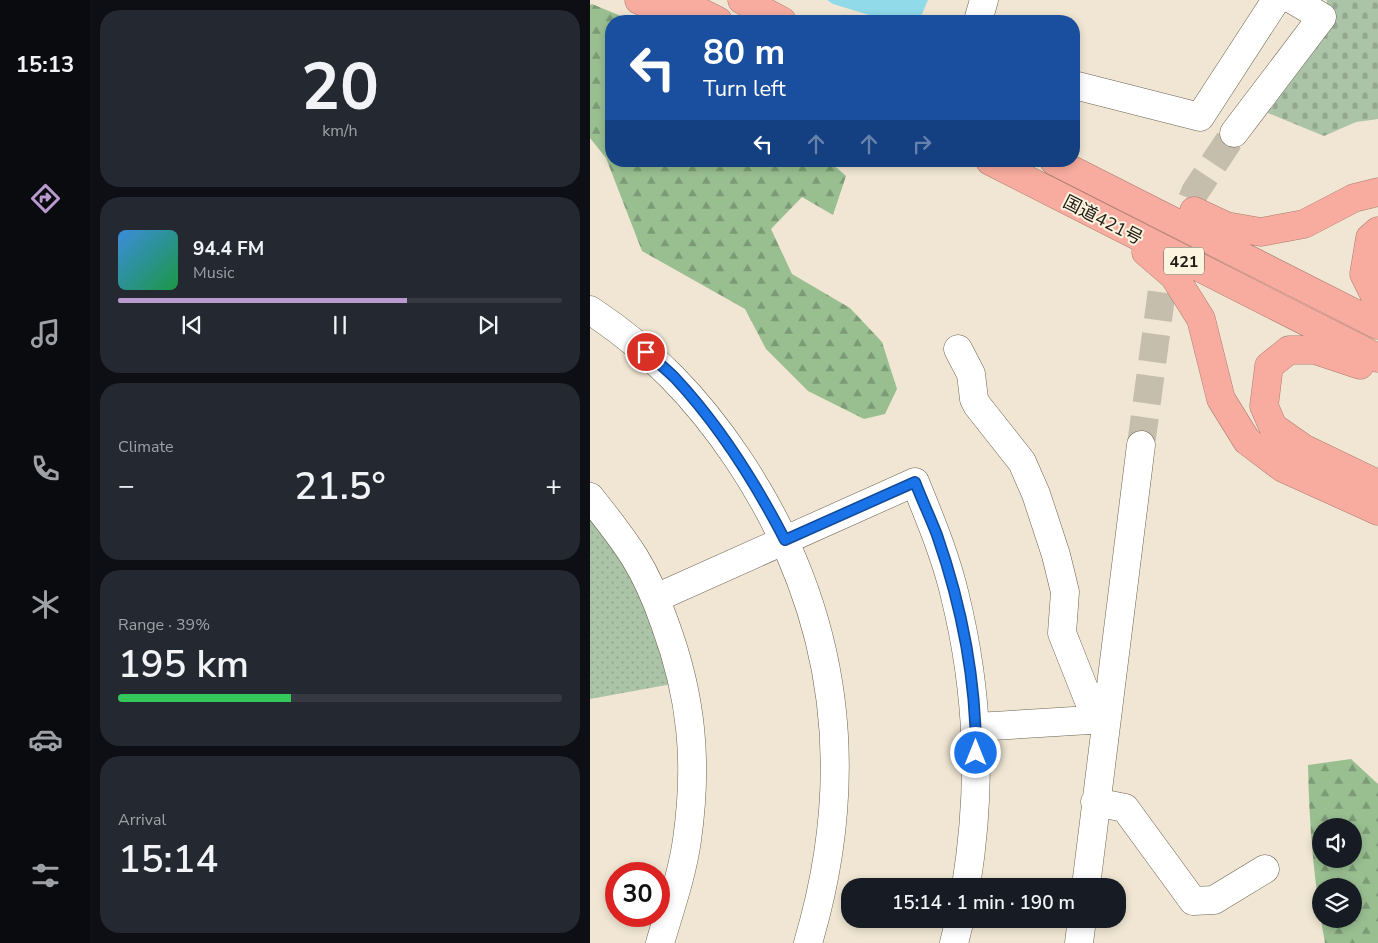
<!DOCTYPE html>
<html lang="en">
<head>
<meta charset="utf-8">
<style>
  :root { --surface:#171b24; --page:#242831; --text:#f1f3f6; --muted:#9ea1a6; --line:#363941; --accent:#ba99ce }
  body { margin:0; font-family:"Nunito Sans","Noto Sans JP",sans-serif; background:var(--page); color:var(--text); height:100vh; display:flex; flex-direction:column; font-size:19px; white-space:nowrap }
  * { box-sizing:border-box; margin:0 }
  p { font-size:16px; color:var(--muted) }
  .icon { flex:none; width:28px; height:28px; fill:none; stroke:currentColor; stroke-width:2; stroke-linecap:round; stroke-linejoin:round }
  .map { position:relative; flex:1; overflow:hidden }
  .sheet { display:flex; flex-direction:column; gap:10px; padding:10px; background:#0d0f14; width:500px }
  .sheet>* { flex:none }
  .top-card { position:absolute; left:15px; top:15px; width:475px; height:152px; border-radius:20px; box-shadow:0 2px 8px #0003; background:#1a4fa0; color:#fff; overflow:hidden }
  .controls { position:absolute; left:722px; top:818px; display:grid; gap:10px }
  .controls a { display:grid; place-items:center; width:50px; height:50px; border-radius:50%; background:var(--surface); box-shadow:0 2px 8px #0003; font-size:25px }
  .speed { position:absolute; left:15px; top:862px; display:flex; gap:10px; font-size:25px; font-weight:700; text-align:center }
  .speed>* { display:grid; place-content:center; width:65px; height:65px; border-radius:50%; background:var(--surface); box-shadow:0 2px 8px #0003; line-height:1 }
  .speed .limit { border:8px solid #d22; background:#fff; color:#111 }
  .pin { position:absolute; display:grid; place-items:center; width:42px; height:42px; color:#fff; margin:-21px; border:2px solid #fff; border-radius:50%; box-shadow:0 1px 5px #0007 }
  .me { position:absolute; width:55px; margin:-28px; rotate:0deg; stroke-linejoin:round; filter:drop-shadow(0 0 4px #0008) }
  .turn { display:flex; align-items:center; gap:18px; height:105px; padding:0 15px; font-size:22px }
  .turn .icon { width:65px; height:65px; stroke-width:2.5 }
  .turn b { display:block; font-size:35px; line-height:42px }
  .lanes { display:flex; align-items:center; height:48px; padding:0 15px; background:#0003; justify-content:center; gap:25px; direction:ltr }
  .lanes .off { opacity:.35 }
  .big { font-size:38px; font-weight:600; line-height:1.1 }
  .sheet .widget { flex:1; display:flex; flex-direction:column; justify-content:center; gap:8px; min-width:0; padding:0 18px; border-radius:20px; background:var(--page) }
  .sheet .dial { align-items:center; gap:0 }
  .dial b { font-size:65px; line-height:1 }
  .song { display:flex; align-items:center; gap:15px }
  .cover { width:60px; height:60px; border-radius:8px; background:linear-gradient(135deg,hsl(210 70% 55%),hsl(140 70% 35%)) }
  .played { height:5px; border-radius:2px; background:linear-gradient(90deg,var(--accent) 65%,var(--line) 65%) }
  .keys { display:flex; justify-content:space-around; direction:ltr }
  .heat { display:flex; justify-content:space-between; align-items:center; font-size:28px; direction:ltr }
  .charge { height:8px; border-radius:4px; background:linear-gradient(90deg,#34c759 39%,var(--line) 0) }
  .trip { position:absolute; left:251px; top:878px; width:285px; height:50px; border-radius:20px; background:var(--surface); box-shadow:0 2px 8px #0003; font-weight:600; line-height:50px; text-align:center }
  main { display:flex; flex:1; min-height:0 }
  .tabs { display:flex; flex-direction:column; width:90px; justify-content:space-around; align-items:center; background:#090b0e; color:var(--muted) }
  .tabs .icon { width:35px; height:35px }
  .tabs .on { color:var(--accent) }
  .tabs b { font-size:22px; color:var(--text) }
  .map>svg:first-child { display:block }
  .grass { fill:url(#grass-dots) }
  .forest { fill:url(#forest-firs); fill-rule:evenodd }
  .cemetery { fill:url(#cemetery-stones) }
  .water { fill:#91daea }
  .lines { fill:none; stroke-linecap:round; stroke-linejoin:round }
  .minor-tunnel { stroke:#c6bead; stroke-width:28; stroke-dasharray:28 14; stroke-linecap:butt }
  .minor-casing { stroke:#6b6352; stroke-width:29 }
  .highway-casing { stroke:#ac7a6f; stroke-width:29 }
  .minor { stroke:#fff; stroke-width:28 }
  .highway { stroke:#f7ac9f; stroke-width:28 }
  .route-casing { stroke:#114b97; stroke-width:12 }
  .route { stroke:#1a73e8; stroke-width:9 }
  .labels { text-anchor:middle; stroke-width:4; stroke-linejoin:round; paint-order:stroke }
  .shield { fill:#fdf4e0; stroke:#625d52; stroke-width:1 }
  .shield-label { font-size:16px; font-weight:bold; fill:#201c15 }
  .street-label { font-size:18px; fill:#201c15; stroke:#fdf4e0 }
</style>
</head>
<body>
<main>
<nav class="tabs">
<b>15:13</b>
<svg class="icon on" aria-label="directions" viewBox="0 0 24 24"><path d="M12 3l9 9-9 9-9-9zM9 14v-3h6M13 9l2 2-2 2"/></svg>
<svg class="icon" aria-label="music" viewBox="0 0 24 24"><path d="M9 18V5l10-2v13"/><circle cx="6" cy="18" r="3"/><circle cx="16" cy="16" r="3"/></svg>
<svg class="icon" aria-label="phone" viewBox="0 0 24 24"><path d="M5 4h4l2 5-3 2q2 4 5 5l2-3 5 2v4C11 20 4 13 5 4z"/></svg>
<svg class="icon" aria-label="climate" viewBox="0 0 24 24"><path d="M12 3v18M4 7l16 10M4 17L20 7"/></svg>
<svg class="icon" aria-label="car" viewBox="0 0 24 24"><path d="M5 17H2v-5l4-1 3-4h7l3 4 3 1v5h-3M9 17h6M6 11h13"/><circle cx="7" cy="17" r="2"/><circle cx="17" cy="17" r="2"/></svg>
<svg class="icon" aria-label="filters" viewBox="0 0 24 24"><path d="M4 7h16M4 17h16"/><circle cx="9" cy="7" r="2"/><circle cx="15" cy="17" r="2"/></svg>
</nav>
<section class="sheet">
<div class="widget dial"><b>20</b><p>km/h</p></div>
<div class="widget">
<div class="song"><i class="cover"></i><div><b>94.4 FM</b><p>Music</p></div></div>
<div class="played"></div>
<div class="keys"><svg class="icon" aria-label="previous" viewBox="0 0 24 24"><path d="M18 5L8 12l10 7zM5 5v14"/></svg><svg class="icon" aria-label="pause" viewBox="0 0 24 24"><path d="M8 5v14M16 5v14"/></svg><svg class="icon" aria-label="next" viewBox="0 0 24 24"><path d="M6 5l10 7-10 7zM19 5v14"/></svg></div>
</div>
<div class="widget"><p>Climate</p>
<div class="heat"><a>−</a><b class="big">21.5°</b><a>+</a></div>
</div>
<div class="widget"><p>Range · 39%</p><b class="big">195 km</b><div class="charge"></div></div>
<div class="widget"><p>Arrival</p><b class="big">15:14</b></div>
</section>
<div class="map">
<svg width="788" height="943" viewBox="0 0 788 943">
  <defs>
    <pattern id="grass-dots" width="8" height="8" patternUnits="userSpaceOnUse" patternTransform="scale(1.25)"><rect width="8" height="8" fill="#abc3a6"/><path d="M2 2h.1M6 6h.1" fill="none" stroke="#93a78e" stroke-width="1.8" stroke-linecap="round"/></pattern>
    <pattern id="forest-firs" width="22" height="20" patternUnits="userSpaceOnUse" patternTransform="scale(1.25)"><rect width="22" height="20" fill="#99bf91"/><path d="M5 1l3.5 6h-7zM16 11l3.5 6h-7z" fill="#7c9a75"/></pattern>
    <pattern id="cemetery-stones" width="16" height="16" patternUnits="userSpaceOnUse" patternTransform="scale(1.25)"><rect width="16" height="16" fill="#abc3a6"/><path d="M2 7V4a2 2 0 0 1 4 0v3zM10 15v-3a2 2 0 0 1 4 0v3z" fill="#93a78e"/></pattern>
  </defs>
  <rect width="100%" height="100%" fill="#f0e6d3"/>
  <path class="grass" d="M0 513 6 520 58 605 82 684 0 699Z"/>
  <path class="forest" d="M2 4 43 21H21V161H239L256 176 243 215 212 197 181 229 202 274 260 308 292 342 307 389 295 414 274 419 218 391 176 349 155 309 52 251 16 158 0 138V5Z
    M761 759 788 784V943H735C724 884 719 825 718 765ZM731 826H764V859H731ZM731 886H764V919H731Z"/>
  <path class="cemetery" d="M737 0H788V119L766 122 734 136 678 113 737 30Z"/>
  <path class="water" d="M237 0H338L329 21H299L243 4Z"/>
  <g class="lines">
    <path class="minor-tunnel" d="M551 445 572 290 583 245 605 192 644 133"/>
    <g class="minor-casing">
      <path id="minor" d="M388 21 394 0
        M484 85 610 117 686 0
        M644 133 732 17 703 0
        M0 310C62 351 107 398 148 459 248 609 269 771 218 943
        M368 349 381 374 384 399 387 405 432 462 446 494 466 555 475 592 472 633 506 719
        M0 497C16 517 32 537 45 558 58 579 67 601 75 624 102 697 108 763 97 840 92 875 80 909 70 943
        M66 598 325 482C340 519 356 557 365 596 389 694 392 787 376 886
        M386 727 516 719
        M505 802 535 808 603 901 624 900 675 869
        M496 886 551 445
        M364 943 370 919
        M489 943 492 919"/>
    </g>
    <g class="highway-casing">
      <path id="highway" d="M49 0 96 21
        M86 0 128 21
        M152 0 192 21
        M400 161 788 358
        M464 161 788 325
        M604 211 636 226 671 232 714 224 764 198 788 192
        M788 231 780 238 774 274 785 296 788 297
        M556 252 584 276 611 319 631 399 657 441 693 468 788 511
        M770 365 725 350H699L679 366 674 406 683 427 713 448 788 484"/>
    </g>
    <use href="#minor" class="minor"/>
    <use href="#highway" class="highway"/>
  </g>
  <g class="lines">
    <g class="route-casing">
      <path id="route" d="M56 352C66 361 76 369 85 378 130 426 165 482 195 540L325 482C332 500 340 517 347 535 371 604 386 680 386 753"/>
    </g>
    <use href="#route" class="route"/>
  </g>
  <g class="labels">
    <rect class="shield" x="574" y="247.5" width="40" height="27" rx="4"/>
    <g class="shield-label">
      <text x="594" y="267">421</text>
    </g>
    <g class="street-label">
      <text transform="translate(513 220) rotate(27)" y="6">国道421号</text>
    </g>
  </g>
</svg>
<div class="controls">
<a><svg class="icon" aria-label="sound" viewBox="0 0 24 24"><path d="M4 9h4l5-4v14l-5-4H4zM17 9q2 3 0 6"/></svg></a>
<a><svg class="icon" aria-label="layers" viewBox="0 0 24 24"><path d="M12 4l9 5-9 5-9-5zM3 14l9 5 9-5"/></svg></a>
</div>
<div class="speed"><div class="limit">30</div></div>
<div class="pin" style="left:56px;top:352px;background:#d93025"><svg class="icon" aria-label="arrive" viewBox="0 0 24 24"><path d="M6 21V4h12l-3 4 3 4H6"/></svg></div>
<svg class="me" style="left:386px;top:753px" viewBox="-20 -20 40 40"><circle r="17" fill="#1a73e8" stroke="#fff" stroke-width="3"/><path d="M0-11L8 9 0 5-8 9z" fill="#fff"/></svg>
<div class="trip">15:14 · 1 min · 190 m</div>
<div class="top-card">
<div class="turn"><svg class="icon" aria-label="left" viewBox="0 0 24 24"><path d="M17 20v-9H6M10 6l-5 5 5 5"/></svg><div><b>80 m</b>Turn left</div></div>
<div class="lanes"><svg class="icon" aria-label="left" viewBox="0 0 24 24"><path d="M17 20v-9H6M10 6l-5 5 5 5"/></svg><svg class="icon off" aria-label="ahead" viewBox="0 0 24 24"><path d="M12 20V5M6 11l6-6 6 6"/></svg><svg class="icon off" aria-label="ahead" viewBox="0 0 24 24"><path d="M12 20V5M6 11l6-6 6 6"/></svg><svg class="icon off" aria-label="right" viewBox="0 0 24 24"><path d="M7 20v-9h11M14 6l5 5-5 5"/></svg></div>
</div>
</div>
</main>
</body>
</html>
